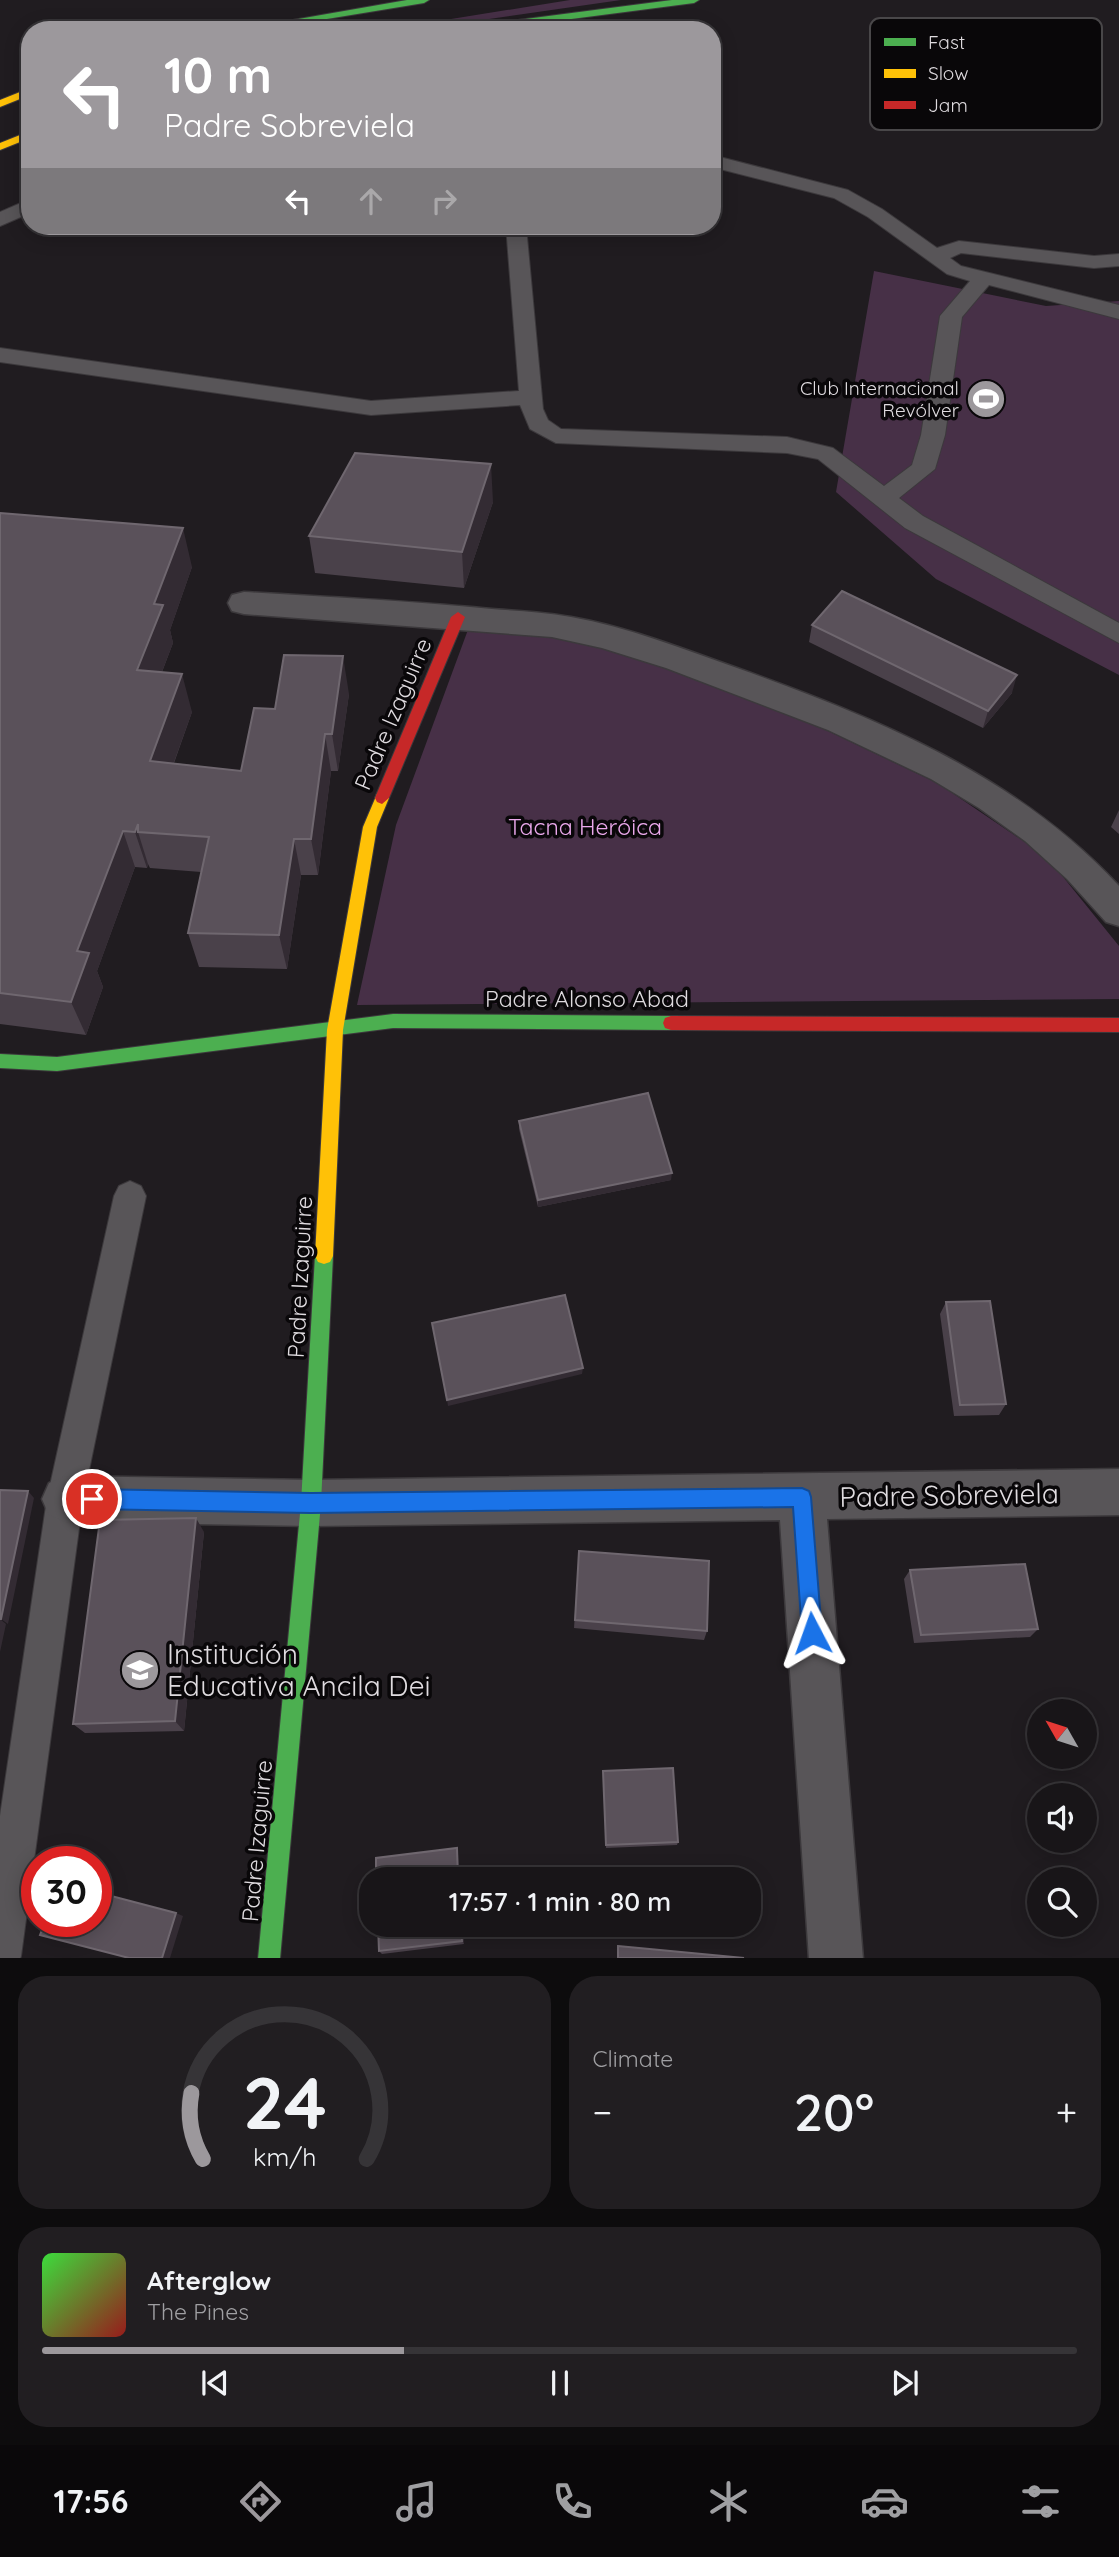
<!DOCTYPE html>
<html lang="en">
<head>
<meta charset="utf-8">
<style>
  :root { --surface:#181518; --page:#211e21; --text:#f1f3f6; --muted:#9f9fa2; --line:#363437; --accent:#9c989c }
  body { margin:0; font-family:Quicksand,sans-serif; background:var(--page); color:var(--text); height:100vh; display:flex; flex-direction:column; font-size:26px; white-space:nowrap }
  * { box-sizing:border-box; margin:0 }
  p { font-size:23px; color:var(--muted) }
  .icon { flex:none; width:38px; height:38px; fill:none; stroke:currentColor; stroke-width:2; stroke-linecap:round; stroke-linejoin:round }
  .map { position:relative; height:1958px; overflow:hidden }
  .sheet { display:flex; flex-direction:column; gap:18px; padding:18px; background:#0d0c0d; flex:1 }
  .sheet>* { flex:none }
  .banner { position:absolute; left:21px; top:21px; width:700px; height:214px; border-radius:28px; box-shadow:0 4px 18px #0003,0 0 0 2px var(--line); background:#9c989c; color:#fff; overflow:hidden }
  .needle { width:46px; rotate:309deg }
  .controls { position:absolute; left:1027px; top:1699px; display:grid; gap:14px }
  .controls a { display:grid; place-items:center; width:70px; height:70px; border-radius:50%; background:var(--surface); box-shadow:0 4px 18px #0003,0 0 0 2px var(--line); font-size:35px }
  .speed { position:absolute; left:21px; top:1846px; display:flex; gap:14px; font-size:35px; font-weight:700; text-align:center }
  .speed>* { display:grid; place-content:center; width:91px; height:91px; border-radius:50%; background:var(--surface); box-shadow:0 4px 18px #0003,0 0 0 2px var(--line); line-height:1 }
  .speed .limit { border:10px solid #d22; background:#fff; color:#111 }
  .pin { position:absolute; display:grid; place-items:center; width:60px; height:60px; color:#fff; margin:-30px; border:4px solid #fff; border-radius:50%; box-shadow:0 2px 7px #0007 }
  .me { position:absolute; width:77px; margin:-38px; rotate:356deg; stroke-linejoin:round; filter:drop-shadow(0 0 5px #0008) }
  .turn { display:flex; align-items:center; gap:24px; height:147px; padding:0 28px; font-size:32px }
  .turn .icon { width:91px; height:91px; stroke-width:2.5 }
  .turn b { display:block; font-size:49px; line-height:60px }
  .lanes { display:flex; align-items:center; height:66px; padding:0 28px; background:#0003; justify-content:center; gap:35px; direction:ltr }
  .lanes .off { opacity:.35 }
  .big { font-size:52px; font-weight:600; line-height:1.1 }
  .sheet .tile { flex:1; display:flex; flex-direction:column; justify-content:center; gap:10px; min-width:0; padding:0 24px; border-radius:28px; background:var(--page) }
  .sheet .dial { align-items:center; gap:0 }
  .dial svg { height:182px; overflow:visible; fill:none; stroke:var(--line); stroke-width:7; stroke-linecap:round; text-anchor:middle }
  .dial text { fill:var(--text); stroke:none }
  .song { display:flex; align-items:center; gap:21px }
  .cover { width:84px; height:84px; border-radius:10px; background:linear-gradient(135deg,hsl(120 70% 55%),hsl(0 70% 35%)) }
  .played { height:7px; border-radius:4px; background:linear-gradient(90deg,var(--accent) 35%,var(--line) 35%) }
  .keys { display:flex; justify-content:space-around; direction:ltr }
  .heat { display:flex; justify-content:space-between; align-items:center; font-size:38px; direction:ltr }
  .sheet .tiles { flex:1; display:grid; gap:18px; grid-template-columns:1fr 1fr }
  .tile:last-child { grid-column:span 2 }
  .trip { position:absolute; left:359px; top:1867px; width:402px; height:70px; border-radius:28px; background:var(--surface); box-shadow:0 4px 18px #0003,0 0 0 2px var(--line); font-weight:600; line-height:70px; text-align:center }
  .dock { display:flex; height:112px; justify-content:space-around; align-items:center; background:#0a080a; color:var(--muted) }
  .dock .icon { width:49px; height:49px }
  .dock .active { color:var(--accent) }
  .dock b { font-size:32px; color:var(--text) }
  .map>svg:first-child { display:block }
  .green { fill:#473047 }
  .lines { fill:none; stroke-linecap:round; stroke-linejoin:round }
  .lane-casing { stroke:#3c393c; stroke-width:2 }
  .street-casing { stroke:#3c393c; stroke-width:3 }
  .fast-casing { stroke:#3c393c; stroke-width:2 }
  .slow-casing { stroke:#3c393c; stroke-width:2 }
  .jam-casing { stroke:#3c393c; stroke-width:2 }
  .lane { fill:#585558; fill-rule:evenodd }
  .street { fill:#585558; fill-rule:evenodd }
  .fast { fill:#4caf50; fill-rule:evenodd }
  .slow { fill:#ffc107; fill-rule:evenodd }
  .jam { fill:#c62828; fill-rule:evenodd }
  .wall { fill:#4a414a }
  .shaded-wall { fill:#332b33 }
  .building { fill:#5a515a; stroke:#6f676f; stroke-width:2 }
  .route { fill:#1a73e8; stroke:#114b97; stroke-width:2 }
  .labels { text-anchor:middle; stroke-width:7; stroke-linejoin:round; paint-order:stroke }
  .far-poi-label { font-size:19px; fill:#dfdbdf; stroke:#090709; text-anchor:end }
  .street-label { font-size:23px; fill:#dfdbdf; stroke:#090709 }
  .park-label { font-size:23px; fill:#eba8ec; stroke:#090709 }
  .near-street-label { font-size:28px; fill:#dfdbdf; stroke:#090709 }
  .near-poi-label { font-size:28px; fill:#dfdbdf; stroke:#090709; text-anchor:start }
  .key { fill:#090709; stroke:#494749; stroke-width:2 }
  .key-label { font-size:19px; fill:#dfdbdf }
</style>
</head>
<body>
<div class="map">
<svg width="1119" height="1959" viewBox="0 0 1119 1959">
  <rect width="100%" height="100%" fill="#201c20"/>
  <path class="green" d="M570 0H621L433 27 420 24Z
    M874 271 1046 306 1119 301V675L936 579 836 492Z
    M469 627 579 641 689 674 809 722 939 784 1047 857 1119 946V999L357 1005 396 825Z"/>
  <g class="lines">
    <g class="lane-casing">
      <path id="lane" d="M712 155 848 190 882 209 937 248 959 241 1094 256 1119 254V266L1094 268 961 253 950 258 961 266 1119 305V319L989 285 962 317 945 435 935 469 899 498 923 516 1119 623V643L905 528 818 459 787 453 556 443 530 429 520 405 371 415 0 362V348L371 401 519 391 506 226H526L543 409 548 420 561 429 787 437 833 448 884 486 912 465 921 435 940 316 970 281 947 274 868 217 834 198 712 167Z
        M30 199V213L0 226V212Z
        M130 1181 141 1186 146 1196 83 1499 21 1956 20 1959H0V1816L47 1499 114 1196 119 1186Z"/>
    </g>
    <g class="street-casing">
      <path id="street" d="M244 592C327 597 409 601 492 609 518 611 545 612 571 617 628 627 683 649 737 668 877 718 1016 775 1119 886V926L1106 922 1067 879 1025 841 979 808 931 779 828 730 666 668 602 648 552 637 244 614 232 611 228 603 232 595Z
        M1119 1469V1515L827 1519 863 1959H809L780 1520 311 1526 65 1522 49 1515 42 1499 49 1483 65 1476 311 1480Z"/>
    </g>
    <g class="fast-casing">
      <path id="fast" d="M407 0H429L424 3 260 30H236Z
        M672 0H699L694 3 487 30H458L463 27Z
        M393 1014 671 1016 677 1018 679 1023 677 1028 671 1030 393 1028 57 1071 0 1068V1054L57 1057Z
        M324 1248 330 1250 333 1256 321 1503 280 1959H258L301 1503 315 1256 318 1250Z"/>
    </g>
    <g class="slow-casing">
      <path id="slow" d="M30 88V95L0 107V100Z
        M30 131V138L0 150V143Z
        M382 792 389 798 377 827 343 1030 333 1256 330 1262 324 1264 318 1262 315 1256 327 1030 363 827 377 794Z"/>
    </g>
    <g class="jam-casing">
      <path id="jam" d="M458 612 465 617 389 798 382 804 377 802 375 798 451 617Z
        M671 1016 1119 1018V1032L671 1030 665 1028 663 1023 665 1018Z"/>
    </g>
    <use href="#lane" class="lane"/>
    <use href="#street" class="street"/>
    <use href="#fast" class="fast"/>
    <use href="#slow" class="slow"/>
    <use href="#jam" class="jam"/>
  </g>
  <path class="wall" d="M493 502 464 588 315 573 309 536Z
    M0 513 192 567 170 630 173 643 162 672 192 712 174 763 241 771 275 709 349 694 338 771H331L318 875H301L287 969 199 967 188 933 201 872 150 868 148 864 147 868 135 867 97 971 103 987 86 1035 0 1024Z
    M812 625 1012 693 983 728 809 642Z
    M1119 810V834L1111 827Z
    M519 1121 671 1180 538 1207 519 1129Z
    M946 1302 1006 1404 999 1415 954 1416 940 1314Z
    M204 1532 184 1731 85 1733 73 1724Z
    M579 1551 707 1631 704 1640 574 1628Z
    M910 1570 1038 1629 1030 1637 914 1643 904 1579Z
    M603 1771 678 1842 677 1845 606 1848Z
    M463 1925 464 1944 382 1954 379 1951Z"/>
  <path class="shaded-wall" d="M491 464 493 502 464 588 462 552Z
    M183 528 192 567 170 630 173 643 148 708 137 670 154 604Z
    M343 656 349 694 338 771 332 734Z
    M182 674 192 712 161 798 150 761Z
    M1017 675 1012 693 983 728 988 711Z
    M325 734 331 771 318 875 311 839Z
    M138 824V832L148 864 147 868 135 832Z
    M123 831 135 867 97 971 103 987 86 1035 71 1002 77 951Z
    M294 839 301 875 287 969 279 935Z
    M672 1173 671 1180 538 1207V1200Z
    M583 1368 582 1374 448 1406 447 1400Z
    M28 1491 34 1498 8 1624 1 1619Z
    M196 1518 204 1532 184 1731 175 1721Z
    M0 1619 6 1624 0 1652Z
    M457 1848 458 1853 460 1880H458Z
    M176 1913 183 1916 170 1958H162Z
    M461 1925H463L464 1944 462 1941Z"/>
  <path class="building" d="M355 453 491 464 462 552 309 536Z
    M0 513 183 528 154 604 163 605 137 670 182 674 150 761 241 771 254 708 275 709 284 655 343 656 332 734H325L311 839H294L279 935 188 933 209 837 138 832V824L135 832 123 831 77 951 89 953 71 1002 0 993Z
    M842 591 1017 675 988 711 812 625Z
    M648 1093 672 1173 538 1200 519 1121Z
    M565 1295 583 1368 447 1400 432 1323Z
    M990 1301 1006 1404 960 1405 946 1302Z
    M0 1490 28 1491 1 1619H0Z
    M196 1518 175 1721 73 1724 100 1520Z
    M579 1551 709 1561 707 1631 575 1620Z
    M1025 1564 1038 1629 921 1635 910 1570Z
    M673 1768 678 1842 606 1845 603 1771Z
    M457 1848 458 1880H376V1858Z
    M96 1892 176 1913 162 1958H129L40 1935 45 1922H96Z
    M378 1925H461L462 1941 379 1951Z
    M618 1946 744 1958H618Z"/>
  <path class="route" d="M802 1488 809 1491 811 1497 822 1633 819 1640 812 1643 805 1640 802 1633 793 1507 311 1513 92 1509 86 1506 83 1499 86 1492 92 1489 311 1493Z"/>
  <defs>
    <g id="stadium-disc" transform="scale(2.0125)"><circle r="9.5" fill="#9c989c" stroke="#090709"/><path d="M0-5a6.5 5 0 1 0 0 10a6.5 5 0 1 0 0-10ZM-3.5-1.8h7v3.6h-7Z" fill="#fff"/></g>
    <g id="school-disc" transform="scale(2.0125)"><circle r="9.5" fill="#9c989c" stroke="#090709"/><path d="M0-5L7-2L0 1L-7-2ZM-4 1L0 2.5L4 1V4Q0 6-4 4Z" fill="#fff"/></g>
  </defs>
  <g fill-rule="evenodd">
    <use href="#stadium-disc" x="986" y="399"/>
    <use href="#school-disc" x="140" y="1670"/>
  </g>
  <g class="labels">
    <g class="far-poi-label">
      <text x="959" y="395">Club Internacional<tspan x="959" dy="22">Revólver</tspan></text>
    </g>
    <g class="street-label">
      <text transform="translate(393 714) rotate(-67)" y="8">Padre Izaguirre</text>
      <text x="587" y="1007">Padre Alonso Abad</text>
      <text transform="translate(300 1277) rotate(-87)" y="8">Padre Izaguirre</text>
      <text transform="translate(257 1841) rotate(-85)" y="8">Padre Izaguirre</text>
    </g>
    <g class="park-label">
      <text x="585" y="835">Tacna Heróica</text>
    </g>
    <g class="near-street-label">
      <text transform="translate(949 1495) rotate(-1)" y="10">Padre Sobreviela</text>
    </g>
    <g class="near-poi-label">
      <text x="167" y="1664">Institución<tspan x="167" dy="32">Educativa Ancila Dei</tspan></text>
    </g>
  </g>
  <rect x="870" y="18" width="232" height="112" rx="10" class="key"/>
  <rect x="884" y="38" width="32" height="8" fill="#4caf50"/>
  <rect x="884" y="69" width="32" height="9" fill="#ffc107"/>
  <rect x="884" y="101" width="32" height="8" fill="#c62828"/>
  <g class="key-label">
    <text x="928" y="49">Fast</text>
    <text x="928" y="80">Slow</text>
    <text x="928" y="112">Jam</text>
  </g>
</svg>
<div class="controls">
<a><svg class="needle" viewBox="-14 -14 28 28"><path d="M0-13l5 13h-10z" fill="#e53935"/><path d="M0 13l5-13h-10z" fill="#9f9fa2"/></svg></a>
<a><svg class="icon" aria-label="sound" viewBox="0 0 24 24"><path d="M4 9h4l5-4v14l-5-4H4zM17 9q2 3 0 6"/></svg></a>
<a><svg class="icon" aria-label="search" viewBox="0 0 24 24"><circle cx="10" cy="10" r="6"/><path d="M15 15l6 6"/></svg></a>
</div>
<div class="speed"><div class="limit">30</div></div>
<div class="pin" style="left:92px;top:1499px;background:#d93025"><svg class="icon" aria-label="arrive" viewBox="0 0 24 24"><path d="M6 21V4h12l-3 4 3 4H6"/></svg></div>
<svg class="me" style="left:812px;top:1633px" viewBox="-20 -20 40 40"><path d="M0-17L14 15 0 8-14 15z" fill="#1a73e8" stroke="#fff" stroke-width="4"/></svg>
<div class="trip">17:57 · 1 min · 80 m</div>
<div class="banner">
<div class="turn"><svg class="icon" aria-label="left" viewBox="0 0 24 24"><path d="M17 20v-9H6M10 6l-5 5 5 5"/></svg><div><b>10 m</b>Padre Sobreviela</div></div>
<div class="lanes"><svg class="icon" aria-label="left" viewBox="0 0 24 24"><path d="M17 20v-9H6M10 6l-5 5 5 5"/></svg><svg class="icon off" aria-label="ahead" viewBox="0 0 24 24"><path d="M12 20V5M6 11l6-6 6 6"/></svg><svg class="icon off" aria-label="right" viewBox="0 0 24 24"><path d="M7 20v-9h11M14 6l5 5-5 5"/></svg></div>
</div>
</div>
<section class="sheet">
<div class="tiles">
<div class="tile dial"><svg viewBox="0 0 100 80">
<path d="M14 69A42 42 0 1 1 86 69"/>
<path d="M14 69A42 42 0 0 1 9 40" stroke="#9c989c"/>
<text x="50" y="56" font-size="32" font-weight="700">24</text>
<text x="50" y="72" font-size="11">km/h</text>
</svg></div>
<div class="tile"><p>Climate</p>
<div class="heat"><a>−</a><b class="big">20°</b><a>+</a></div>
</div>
<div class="tile">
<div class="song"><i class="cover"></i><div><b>Afterglow</b><p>The Pines</p></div></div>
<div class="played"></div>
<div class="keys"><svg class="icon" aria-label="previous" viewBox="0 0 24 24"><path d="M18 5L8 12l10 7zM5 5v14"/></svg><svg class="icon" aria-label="pause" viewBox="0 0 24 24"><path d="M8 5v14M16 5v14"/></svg><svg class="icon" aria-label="next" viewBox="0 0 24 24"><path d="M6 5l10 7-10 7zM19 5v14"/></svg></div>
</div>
</div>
</section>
<nav class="dock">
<b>17:56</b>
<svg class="icon active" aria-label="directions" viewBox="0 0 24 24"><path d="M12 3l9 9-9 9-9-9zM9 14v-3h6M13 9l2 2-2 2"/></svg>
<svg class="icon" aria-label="music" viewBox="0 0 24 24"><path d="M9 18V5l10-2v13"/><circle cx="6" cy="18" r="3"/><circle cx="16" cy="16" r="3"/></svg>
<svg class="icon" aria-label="phone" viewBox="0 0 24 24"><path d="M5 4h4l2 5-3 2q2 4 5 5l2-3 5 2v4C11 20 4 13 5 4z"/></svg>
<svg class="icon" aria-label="climate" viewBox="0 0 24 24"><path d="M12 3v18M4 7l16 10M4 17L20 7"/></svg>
<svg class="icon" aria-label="car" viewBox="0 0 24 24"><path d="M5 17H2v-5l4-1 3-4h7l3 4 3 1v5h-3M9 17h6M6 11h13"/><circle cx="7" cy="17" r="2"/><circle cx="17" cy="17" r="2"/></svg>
<svg class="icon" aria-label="filters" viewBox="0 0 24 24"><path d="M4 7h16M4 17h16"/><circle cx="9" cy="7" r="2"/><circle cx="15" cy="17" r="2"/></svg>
</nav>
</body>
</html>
